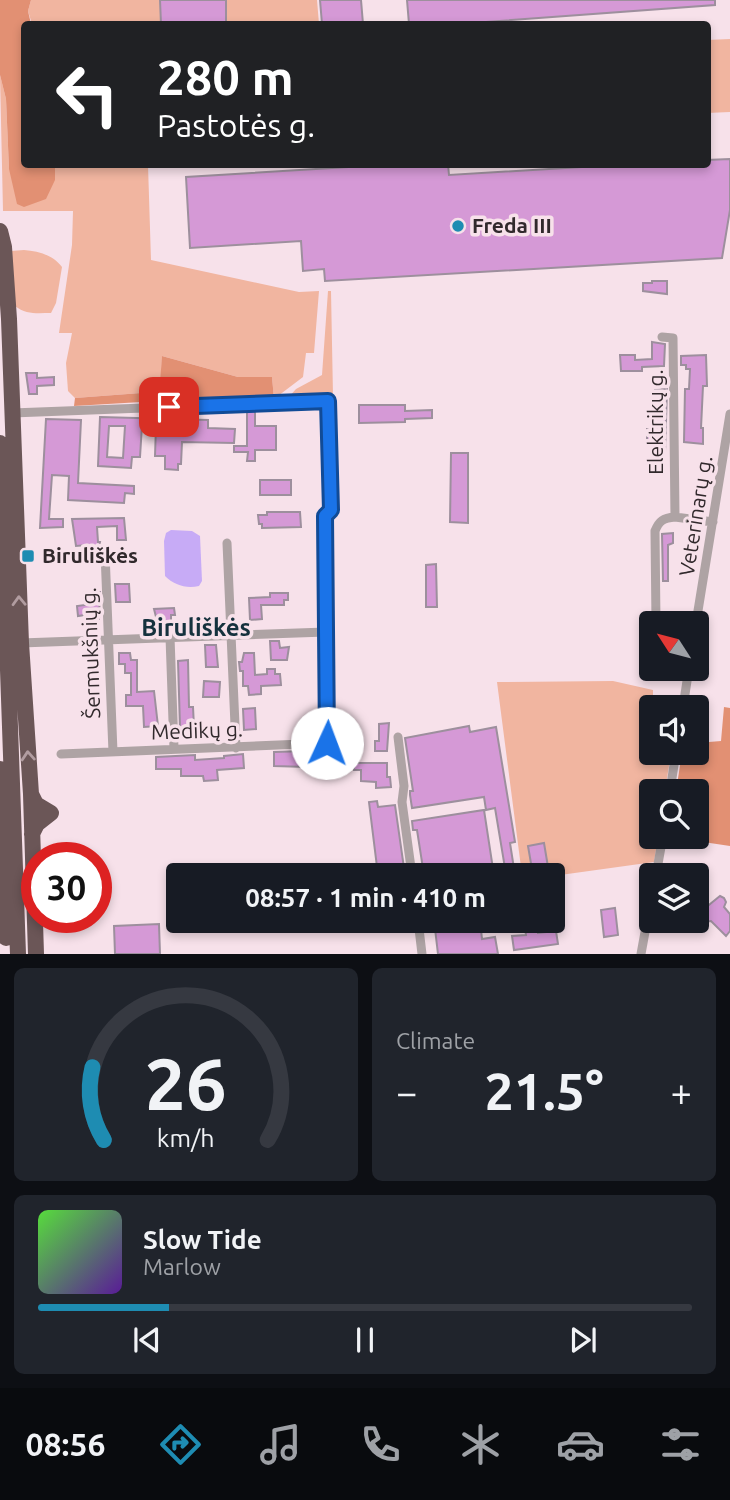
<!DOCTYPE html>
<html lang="en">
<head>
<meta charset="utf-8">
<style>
  :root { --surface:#171b24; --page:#20242c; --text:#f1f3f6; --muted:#9ea1a6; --line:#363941; --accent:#1e8cb2 }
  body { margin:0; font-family:Ubuntu,sans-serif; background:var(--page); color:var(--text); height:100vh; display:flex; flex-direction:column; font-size:26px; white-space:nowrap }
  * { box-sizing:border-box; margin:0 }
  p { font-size:23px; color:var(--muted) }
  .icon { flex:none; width:38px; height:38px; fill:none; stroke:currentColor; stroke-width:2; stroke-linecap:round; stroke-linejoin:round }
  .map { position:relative; height:954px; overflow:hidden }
  .drawer { display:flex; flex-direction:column; gap:14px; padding:14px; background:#0d0f14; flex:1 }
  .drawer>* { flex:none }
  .banner { position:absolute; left:21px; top:21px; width:690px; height:147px; border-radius:7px; box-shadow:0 4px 10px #0003; background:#202124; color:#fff; overflow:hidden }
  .needle { width:46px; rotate:306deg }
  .tools { position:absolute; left:639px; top:611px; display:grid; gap:14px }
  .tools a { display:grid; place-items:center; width:70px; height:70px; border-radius:7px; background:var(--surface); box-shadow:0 4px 10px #0003; font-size:35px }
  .speed { position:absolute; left:21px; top:842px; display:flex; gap:14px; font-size:35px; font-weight:700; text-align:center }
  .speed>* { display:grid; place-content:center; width:91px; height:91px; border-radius:50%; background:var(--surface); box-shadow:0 4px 10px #0003; line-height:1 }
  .speed .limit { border:10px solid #d22; background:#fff; color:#111 }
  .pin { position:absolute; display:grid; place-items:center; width:60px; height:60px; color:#fff; margin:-30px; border-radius:14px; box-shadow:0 4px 10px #0006 }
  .me { position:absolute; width:77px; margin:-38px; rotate:2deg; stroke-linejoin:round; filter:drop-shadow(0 0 5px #0008) }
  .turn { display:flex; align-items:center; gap:24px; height:147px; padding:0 21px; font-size:32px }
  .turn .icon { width:91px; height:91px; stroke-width:2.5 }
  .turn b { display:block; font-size:49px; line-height:60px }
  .big { font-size:52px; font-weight:700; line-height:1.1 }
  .drawer .card { flex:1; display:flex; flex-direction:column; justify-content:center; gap:10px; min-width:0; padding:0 24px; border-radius:10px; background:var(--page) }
  .drawer .dial { align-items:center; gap:0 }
  .dial svg { height:182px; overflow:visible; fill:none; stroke:var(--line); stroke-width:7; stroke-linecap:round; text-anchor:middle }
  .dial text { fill:var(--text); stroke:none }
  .song { display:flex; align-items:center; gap:21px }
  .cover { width:84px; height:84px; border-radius:10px; background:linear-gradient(135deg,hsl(110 70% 55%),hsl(270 70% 35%)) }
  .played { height:7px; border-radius:4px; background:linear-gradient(90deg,var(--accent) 20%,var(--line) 20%) }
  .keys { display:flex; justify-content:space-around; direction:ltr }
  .heat { display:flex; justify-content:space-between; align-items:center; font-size:38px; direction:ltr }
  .drawer .tiles { flex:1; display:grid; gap:14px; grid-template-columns:1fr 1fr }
  .card:last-child { grid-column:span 2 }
  .trip { position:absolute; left:166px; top:863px; width:399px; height:70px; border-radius:7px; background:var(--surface); box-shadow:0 4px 10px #0003; font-weight:700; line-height:70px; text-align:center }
  .dock { display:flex; height:112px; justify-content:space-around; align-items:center; background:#090b0e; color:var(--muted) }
  .dock .icon { width:49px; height:49px }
  .dock .on { color:var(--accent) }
  .dock b { font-size:32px; color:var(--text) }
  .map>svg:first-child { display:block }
  .green { fill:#f1b5a0 }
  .forest { fill:#e29073 }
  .water { fill:#c7abf6 }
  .building { fill:#d599d6; stroke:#9d8f9d; stroke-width:2; fill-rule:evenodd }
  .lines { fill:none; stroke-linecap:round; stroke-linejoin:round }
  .street { stroke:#aea3a4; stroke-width:9 }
  .highway { stroke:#6b5657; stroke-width:16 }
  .oneway { stroke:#b19ca0 }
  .route-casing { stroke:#114b97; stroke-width:18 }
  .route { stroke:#1a73e8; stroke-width:12 }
  .poi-dot { fill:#1e8cb2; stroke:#f7e1ea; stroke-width:2.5 }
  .labels { text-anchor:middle; stroke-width:7; stroke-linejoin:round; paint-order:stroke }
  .poi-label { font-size:21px; font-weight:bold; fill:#31292c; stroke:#f7e1ea; text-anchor:start }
  .street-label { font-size:21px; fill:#31292c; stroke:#f7e1ea }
  .quarter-label { font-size:24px; font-weight:bold; fill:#15313d; stroke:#f7e1ea }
</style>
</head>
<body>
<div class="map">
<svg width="730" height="954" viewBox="0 0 730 954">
  <rect width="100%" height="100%" fill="#f7e1ea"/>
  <path class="green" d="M31 0H317L319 24H32L28 11Z
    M730 39V112L707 113V40Z
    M0 75 6 99 9 169 55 180V165H148L151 260 299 292 319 291 314 353H306L303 377 274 399 272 377H238L162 356 161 383 141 393 75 398 68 391 66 363 72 333H59L72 245 73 211H3Z
    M24 250C38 251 53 255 62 267L56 303 51 313C38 313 26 315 15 306L11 251Z
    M328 291H331L333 396 288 398 296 389 322 375Z
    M613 681 653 690V706L678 704V707H651V752L671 753 665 791H651V836L658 837 654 862 553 876 522 875 497 682Z"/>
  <path class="forest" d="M0 0H31L28 11 31 24H24V164L55 165V180L46 199 24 207 17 204 9 169 6 99 0 75Z
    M162 356 238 377H272L274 399 158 401 74 406 75 398 141 393 160 383Z
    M724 707 730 708V846L670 837 696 836V791H676L682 753 696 752 697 743 721 741Z"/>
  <path class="water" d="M171 530 192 531 200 536 202 581 199 586C186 589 174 585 165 576L164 541 166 533Z"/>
  <path class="building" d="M160 0H226V24H161Z
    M320 0H361L363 24H322Z
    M407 0H715V5L458 24H409Z
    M730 159V210L722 258 325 281 324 269 303 271 301 241 190 248 186 177 398 164H448L449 175 631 164H707V160Z
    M652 281H667V294L643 291V283H652Z
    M652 342 665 344 664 366 642 367V371H621L620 355H635V360L652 359Z
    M706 355 707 386H703L701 428H703V444L684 442 685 389H689L690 369H686V365H681V356Z
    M26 373H37V378L54 377V385L37 386V394H29Z
    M667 389 665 453H656V441H647V429H657L655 390Z
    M359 405H405V411L432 410V418L405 419V422L359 423Z
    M247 411H255V426H276V450H255V461H247L248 452H234V446H247Z
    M100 417 208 420V428L235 429 234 443 182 442 181 464H178V470L165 469V456H155L156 426 142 425 140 457H132L131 468 98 466ZM109 426H125L123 458 107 457Z
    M46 419 81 420 78 483 134 486V494L125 493 124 503 68 500 69 476 52 475 49 519H63V527L40 528Z
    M451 453H468V523L450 522Z
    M260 480H291V495H260Z
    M267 512H300L301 527 262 528V524H259L258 515H267Z
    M124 518 126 540H117V526L97 527 98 542H100L98 553 87 554V545L76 546 72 519Z
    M673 533V543L668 545V581H663L662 534Z
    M436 564 437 607H426V565Z
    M115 584H129L130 602H116Z
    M100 592 99 619 85 620V615L78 616 77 606 85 605 84 593Z
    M270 593H288V600H284V605H261L262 619 250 620 249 598 270 597Z
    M174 608 175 615H171V624L158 625 154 609Z
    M270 641H279L280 648 289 647 287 660H271Z
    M205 645H216L218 667H206Z
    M119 653H130L131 660H137V692L154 691 158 726 144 727 143 706H126V695H131V673H125V664H119Z
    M244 653H254L255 675 267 674V669H275V674H280L281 685 261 686V694L249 695 248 686H243V671H240L239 662H242Z
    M188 660 189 707H193L194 727H180L178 661Z
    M204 681 220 682 219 697H203Z
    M255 708 256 729 244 730 243 709Z
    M389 723 387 751H375V741H379V724Z
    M469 726 470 732 496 727 515 842 510 843 515 875H424L417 830H413L412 821 484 810 493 869 505 868 495 808 486 810 484 797 412 808 410 795V791H413L405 738Z
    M306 751 307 767 274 766V752Z
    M243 754 244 768 217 770 218 780 204 781 203 776H181V769H156V757L195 755V760L224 758V756Z
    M353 763H387V777H390L391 787 376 788V782L361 781V770H354Z
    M377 801 378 807 395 805 405 875H378L369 802Z
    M544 843 549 873 533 875 528 846Z
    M720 896 724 898 726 902 724 907 730 914V931L726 936 711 921 704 922 698 917 699 913Z
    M615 908 618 935 604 937 601 910Z
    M434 920H480L482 939 495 937 498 954H438Z
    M159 924 160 954H115L114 926Z
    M538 927V933L556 931 558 944 514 950 512 936 526 935 525 928Z"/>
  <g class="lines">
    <path class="street" d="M662 337 673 338 675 517 713 522
      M12 413 329 401 331 510 325 516 328 694 327 743
      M227 543 236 748
      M105 553 113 752
      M656 623 655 531C659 521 663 518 675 517
      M696 623 730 414
      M170 637 174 749
      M21 643 326 632
      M683 707 689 668
      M398 737 404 786 402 802 412 875
      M61 754 327 743 334 746
      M670 791 676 752
      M656 875 663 836
      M418 920 422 954
      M641 954 651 899"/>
    <path class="highway" d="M0 231 4 247 9 319 21 643 31 794 36 954
      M0 443 18 954
      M0 769 6 938
      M31 794 36 804 51 813 37 824 32 834"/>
  </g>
  <defs><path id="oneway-chevron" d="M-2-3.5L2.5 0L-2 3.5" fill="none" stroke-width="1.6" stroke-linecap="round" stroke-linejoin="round" transform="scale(1.75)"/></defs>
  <g class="oneway">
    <use href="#oneway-chevron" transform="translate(19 601) rotate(-92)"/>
    <use href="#oneway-chevron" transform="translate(28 756) rotate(-94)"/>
  </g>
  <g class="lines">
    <g class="route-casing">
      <path id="route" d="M169 407 328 401 331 510 325 516 327 743"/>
    </g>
    <use href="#route" class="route"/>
  </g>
  <g class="poi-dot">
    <circle cx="458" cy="226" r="7"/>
    <rect x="21" y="549" width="14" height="14" rx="3.5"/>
  </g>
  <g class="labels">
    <g class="poi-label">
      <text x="472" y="233">Freda III</text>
      <text x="42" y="563">Biruliškės</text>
    </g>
    <g class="street-label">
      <text transform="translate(656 422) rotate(-90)" y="7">Elektrikų g.</text>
      <text transform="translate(696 516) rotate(-81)" y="7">Veterinarų g.</text>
      <text transform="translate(91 653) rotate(-92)" y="7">Šermukšnių g.</text>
      <text transform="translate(197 731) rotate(-2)" y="7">Medikų g.</text>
    </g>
    <g class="quarter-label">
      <text x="196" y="636">Biruliškės</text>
    </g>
  </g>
</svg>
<div class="tools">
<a><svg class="needle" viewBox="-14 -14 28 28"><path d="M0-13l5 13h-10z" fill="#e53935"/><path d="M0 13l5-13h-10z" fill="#9ea1a6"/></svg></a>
<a><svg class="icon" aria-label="sound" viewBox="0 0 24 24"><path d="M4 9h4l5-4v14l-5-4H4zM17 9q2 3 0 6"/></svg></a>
<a><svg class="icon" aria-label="search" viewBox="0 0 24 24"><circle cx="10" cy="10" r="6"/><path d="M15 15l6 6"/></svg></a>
<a><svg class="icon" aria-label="layers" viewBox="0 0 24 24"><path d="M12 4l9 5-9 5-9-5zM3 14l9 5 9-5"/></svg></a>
</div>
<div class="speed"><div class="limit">30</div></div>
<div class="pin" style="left:169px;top:407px;background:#d93025"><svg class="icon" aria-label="arrive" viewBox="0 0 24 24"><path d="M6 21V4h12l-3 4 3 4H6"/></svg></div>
<svg class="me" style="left:327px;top:743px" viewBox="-20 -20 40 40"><circle r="19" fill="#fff"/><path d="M0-13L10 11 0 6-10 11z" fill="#1a73e8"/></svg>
<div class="trip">08:57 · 1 min · 410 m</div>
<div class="banner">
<div class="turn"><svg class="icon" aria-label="left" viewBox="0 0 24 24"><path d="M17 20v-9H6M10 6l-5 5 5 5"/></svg><div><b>280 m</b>Pastotės g.</div></div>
</div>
</div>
<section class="drawer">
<div class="tiles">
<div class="card dial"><svg viewBox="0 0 100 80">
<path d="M14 69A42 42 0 1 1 86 69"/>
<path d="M14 69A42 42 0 0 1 9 37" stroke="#1e8cb2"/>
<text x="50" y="56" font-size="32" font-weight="700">26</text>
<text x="50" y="72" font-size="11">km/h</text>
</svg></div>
<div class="card"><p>Climate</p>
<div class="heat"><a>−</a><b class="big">21.5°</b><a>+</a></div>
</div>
<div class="card">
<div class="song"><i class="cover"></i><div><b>Slow Tide</b><p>Marlow</p></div></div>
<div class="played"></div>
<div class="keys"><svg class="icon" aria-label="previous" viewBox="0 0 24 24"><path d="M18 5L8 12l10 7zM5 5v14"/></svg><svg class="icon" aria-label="pause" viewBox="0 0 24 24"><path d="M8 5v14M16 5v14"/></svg><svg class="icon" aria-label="next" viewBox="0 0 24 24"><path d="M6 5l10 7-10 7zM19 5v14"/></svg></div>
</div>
</div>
</section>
<nav class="dock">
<b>08:56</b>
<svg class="icon on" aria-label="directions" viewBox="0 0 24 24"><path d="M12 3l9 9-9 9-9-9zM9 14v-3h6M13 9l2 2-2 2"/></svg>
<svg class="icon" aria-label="music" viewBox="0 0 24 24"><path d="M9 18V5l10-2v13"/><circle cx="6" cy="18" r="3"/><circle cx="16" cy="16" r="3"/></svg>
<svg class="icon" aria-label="phone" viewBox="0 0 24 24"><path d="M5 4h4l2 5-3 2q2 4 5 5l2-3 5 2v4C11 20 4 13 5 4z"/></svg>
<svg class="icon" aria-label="climate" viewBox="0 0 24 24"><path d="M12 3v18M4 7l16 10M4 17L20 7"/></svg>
<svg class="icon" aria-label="car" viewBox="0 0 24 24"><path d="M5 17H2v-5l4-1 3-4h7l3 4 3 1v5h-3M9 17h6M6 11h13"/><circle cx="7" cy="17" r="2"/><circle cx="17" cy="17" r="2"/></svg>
<svg class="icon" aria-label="filters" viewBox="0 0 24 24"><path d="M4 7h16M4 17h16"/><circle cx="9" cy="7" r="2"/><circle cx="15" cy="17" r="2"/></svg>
</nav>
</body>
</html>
